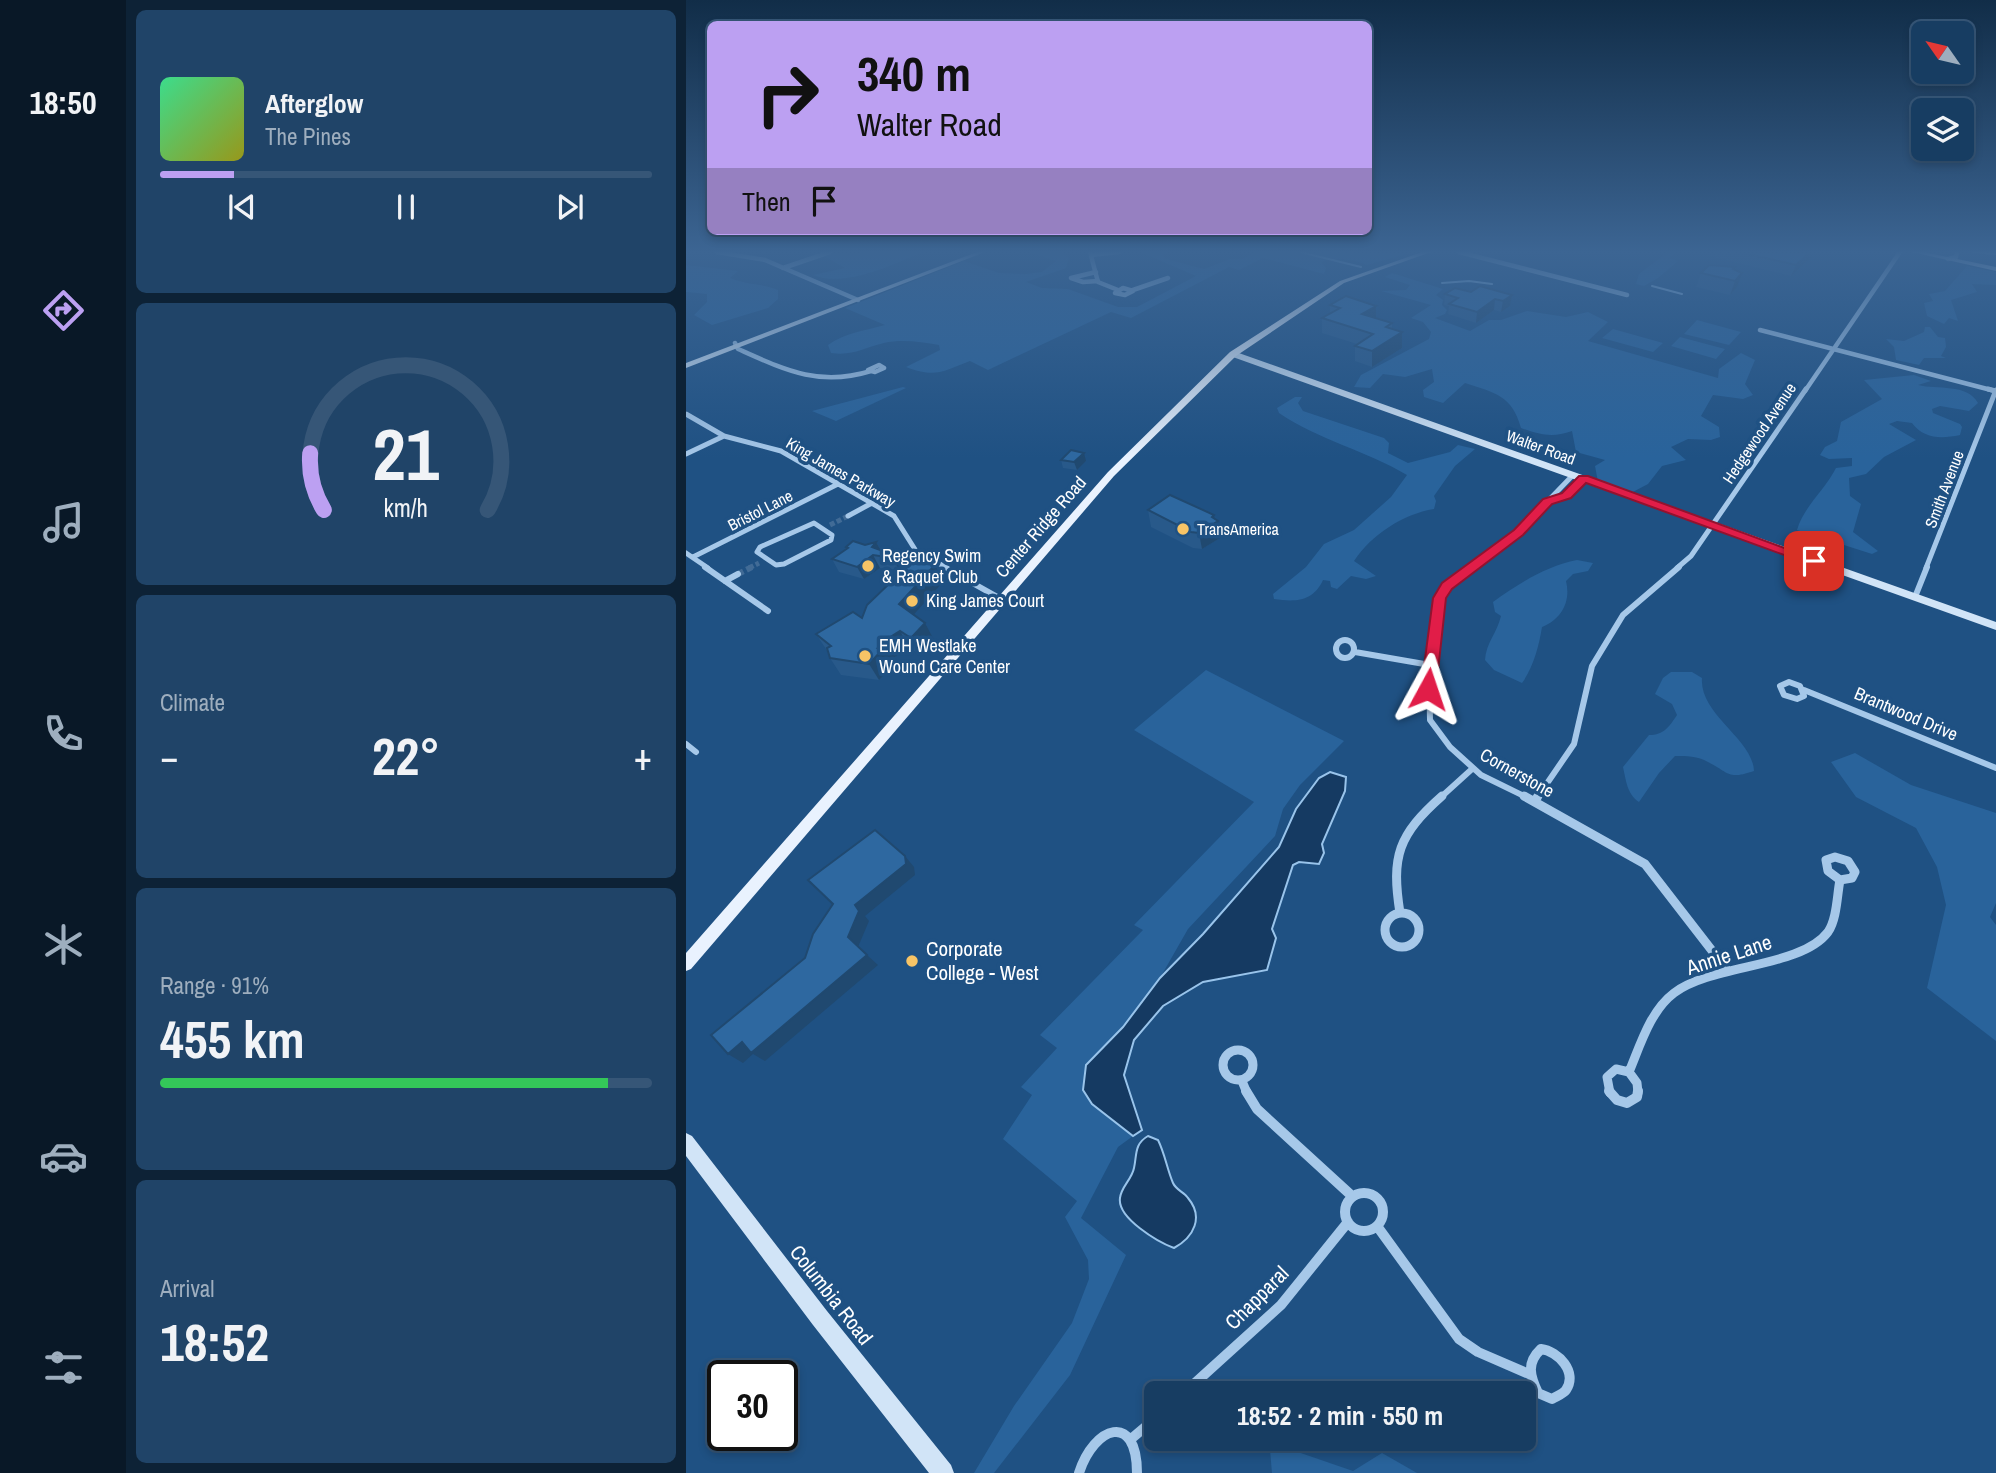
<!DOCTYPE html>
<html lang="en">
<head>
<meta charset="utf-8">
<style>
  :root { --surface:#173d62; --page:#204468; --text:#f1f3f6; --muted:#9eaebe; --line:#365677; --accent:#bca0f2 }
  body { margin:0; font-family:"Archivo Narrow",sans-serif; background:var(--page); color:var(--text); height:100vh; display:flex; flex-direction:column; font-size:26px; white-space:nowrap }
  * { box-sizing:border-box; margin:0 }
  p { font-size:23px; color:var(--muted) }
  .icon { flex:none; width:38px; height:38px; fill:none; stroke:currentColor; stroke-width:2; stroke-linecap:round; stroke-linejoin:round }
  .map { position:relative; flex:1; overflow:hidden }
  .details { display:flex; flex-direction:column; gap:10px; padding:10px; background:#0d2236; width:560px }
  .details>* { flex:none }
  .banner { position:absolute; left:21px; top:21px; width:665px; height:214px; border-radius:10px; box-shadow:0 4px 10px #0003,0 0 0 2px var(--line); background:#bca0f2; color:#111; overflow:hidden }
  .needle { width:46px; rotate:304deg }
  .buttons { position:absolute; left:1225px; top:21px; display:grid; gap:14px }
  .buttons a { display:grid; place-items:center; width:63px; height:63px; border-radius:10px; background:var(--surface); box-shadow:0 4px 10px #0003,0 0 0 2px var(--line); font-size:35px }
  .speed { position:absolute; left:21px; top:1360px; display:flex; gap:14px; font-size:35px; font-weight:700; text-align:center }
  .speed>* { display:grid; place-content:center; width:91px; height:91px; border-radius:50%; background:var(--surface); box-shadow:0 4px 10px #0003,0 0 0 2px var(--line); line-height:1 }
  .speed .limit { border:4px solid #111; border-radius:10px; background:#fff; color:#111 }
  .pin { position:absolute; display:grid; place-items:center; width:60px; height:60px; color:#fff; margin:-30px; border-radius:14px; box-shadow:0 4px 10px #0006 }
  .me { position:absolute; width:77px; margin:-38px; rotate:5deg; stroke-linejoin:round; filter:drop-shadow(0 0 5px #0008) }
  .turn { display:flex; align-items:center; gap:24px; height:147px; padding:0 35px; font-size:32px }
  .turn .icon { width:91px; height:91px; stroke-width:2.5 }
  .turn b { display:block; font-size:49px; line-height:60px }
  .then { display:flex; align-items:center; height:66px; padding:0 35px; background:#0003; gap:14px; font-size:26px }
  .big { font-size:52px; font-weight:700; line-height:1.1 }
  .details .widget { flex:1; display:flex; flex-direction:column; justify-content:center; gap:10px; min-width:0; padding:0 24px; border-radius:10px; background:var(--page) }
  .details .dial { align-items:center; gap:0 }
  .dial svg { height:182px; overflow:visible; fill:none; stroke:var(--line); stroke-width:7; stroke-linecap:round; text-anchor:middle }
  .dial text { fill:var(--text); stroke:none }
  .song { display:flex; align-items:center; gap:21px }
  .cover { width:84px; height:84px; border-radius:10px; background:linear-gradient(135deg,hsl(150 70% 55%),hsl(60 70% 35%)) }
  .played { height:7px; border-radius:4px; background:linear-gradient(90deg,var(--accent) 15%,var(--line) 15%) }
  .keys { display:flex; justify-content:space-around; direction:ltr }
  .heat { display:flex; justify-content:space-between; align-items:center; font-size:38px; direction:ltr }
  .charge { height:10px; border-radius:5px; background:linear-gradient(90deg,#34c759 91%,var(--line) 0) }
  .trip { position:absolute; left:458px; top:1381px; width:392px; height:70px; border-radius:10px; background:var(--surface); box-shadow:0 4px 10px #0003,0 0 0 2px var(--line); font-weight:700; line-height:70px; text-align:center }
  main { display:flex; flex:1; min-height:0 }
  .dock { display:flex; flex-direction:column; width:126px; justify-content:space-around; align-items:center; background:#091827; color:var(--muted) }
  .dock .icon { width:49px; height:49px }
  .dock .active { color:var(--accent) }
  .dock b { font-size:32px; color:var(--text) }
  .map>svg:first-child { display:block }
  .green { fill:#29639b }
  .water { fill:#153a62; stroke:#99c4eb; stroke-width:2 }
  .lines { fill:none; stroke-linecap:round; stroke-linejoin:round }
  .stream { stroke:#99c4eb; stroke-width:2 }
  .street-tunnel-far1 { stroke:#416b96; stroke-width:5; stroke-dasharray:5 2.5; stroke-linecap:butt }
  .street-tunnel { stroke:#416b96; stroke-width:6; stroke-dasharray:6 3.5; stroke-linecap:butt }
  .street-far4 { stroke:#a6c8e9; stroke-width:4.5 }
  .street-far3 { stroke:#a6c8e9; stroke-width:5 }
  .street-far2 { stroke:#a6c8e9; stroke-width:6 }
  .street-far1 { stroke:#a6c8e9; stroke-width:9 }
  .street { stroke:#a6c8e9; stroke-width:10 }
  .secondary { fill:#d1e4f7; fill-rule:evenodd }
  .primary { fill:#e9f2fe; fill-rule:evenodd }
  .wall { fill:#28598a }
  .shaded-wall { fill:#204970 }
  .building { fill:#2e68a0; stroke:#204970; stroke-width:2 }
  .route { fill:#e11d48; stroke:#92132f; stroke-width:2 }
  .poi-dot { fill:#f7c466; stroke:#1f5183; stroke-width:2.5 }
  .labels { text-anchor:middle; stroke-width:7; stroke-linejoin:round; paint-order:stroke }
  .far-street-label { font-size:16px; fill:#fff; stroke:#1f5183 }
  .far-poi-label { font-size:16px; fill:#fff; stroke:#1f5183; text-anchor:start }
  .street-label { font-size:18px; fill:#fff; stroke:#1f5183 }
  .poi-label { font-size:18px; fill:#fff; stroke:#1f5183; text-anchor:start }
  .near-poi-label { font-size:21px; fill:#fff; stroke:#1f5183; text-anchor:start }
  .near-street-label { font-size:21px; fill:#fff; stroke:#1f5183 }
</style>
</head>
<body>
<main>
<nav class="dock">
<b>18:50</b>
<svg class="icon active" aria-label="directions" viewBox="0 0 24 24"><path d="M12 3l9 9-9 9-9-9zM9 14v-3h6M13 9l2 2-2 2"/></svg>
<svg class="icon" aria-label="music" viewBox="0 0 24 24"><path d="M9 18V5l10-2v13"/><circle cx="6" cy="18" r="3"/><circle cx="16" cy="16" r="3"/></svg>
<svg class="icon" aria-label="phone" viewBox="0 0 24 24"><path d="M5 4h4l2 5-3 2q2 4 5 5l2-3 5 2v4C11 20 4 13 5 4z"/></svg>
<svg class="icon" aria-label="climate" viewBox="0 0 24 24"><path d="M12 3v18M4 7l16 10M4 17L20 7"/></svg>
<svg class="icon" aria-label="car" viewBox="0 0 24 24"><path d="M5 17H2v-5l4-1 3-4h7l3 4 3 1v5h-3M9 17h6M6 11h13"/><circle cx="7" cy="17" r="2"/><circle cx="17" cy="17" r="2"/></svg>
<svg class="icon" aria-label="filters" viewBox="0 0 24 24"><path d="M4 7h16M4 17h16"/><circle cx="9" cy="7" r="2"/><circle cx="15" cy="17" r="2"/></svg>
</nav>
<section class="details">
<div class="widget">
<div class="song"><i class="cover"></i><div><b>Afterglow</b><p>The Pines</p></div></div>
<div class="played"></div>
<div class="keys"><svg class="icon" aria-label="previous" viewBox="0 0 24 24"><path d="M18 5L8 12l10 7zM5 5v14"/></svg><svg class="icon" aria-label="pause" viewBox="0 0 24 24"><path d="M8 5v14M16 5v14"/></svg><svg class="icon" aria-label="next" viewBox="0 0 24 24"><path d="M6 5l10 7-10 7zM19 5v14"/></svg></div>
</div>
<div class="widget dial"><svg viewBox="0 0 100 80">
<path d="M14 69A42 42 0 1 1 86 69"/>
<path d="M14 69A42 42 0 0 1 8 44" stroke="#bca0f2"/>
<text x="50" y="56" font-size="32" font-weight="700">21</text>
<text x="50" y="72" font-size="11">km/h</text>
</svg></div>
<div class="widget"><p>Climate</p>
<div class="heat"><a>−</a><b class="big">22°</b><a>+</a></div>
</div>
<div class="widget"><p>Range · 91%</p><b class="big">455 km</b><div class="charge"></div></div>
<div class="widget"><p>Arrival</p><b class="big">18:52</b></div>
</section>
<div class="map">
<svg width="1310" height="1473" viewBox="0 0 1310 1473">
  <rect width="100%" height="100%" fill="#1f5183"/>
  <path class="green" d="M176 252H237C206 265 158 288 127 275L159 268 138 256C152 251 162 258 176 252Z
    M343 252H375L383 258 380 268 340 282 356 288 382 289 432 307H451L510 276 454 252H480L477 255 480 259 518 269 544 259H556L569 252 724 253 681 265C669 259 648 257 635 262L640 268 638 274 577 258 553 270 543 267 445 318 425 312 302 370 284 361C255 372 250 378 220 367L254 350 253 345C235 342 216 339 198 343 176 348 168 356 145 353L142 345C158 333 178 331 199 325L159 308 278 261 313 273 340 274 356 272 370 261Z
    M982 252H990L983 258 992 261 972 278 958 286 950 284 953 274Z
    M0 265 52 271 44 278C61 285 74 283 92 290V299L82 308 26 325 8 315 21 302V294L0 292Z
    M1281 266 1310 272V285L1286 284 1291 292 1265 300 1272 321 1263 318 1258 324 1241 316 1238 303 1247 301 1243 294 1259 291Z
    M706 273 757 289 750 295 757 300 756 305 761 310 759 314 749 318 784 331 803 320H815L841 311 880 317 902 312 922 322 902 341 1032 378 1033 369 1055 353 1069 360 1059 384 1067 395 1057 399 1027 395 1015 416 1033 427 1034 437 1025 440 1002 439 985 447 1000 460 976 466 962 484 943 494 912 482 909 466 919 460 890 452 886 431C866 438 855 435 835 428 826 395 809 393 779 383L757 403 738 397 737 390 748 382 746 369 719 377 697 374 684 388 668 387 675 375 743 339 745 332 737 322 725 318 745 305 695 291 720 290 724 285 699 277Z
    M1011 320 1055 332 1043 345 998 334Z
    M1239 327H1244L1252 337 1259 338 1260 347 1255 356 1260 358H1238L1233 365 1210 360 1208 347 1200 339 1218 341 1238 332Z
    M927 329 977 343 967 352 916 338Z
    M994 337 1039 349 1030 359 985 346Z
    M1228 375 1245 381 1232 385C1251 390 1281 383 1292 403L1283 411 1254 406 1246 409 1247 413 1274 424 1276 427 1274 435C1255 439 1238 439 1226 423L1211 421 1203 424 1230 440 1198 457 1180 474 1163 478 1164 496 1175 504 1167 532 1192 551 1186 554 1111 530C1118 506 1139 490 1150 468L1166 466V458L1143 459 1134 455 1139 447 1151 441 1155 422 1196 399 1178 380Z
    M217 387 220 388 150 421 126 411Z
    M609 397H616L612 403 617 411 698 438 703 443 702 453 722 463 764 452 772 445 789 449 769 466 748 496 750 501 748 509C717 514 685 535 668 561L690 576 680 579 665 576 651 589 645 587 644 581 637 580C627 602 609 602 588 599L587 594 620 567 638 544 668 530 705 497 721 475C681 451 633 440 593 413L591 408Z
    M891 560 907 563 902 571 887 574 880 581C885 601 876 619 856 627 853 646 847 668 836 683L808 670 799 660C800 643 811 633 815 616L809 612 807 602C832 584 860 566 891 560Z
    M520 670 658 741 614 785 597 809 589 836 502 929 474 978 437 1027 400 1065 397 1091 406 1104 447 1136 432 1147 395 1218 440 1255 384 1375 308 1473H288L328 1406 386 1323 403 1279 402 1260 379 1217 391 1201 317 1139 346 1095 335 1087 371 1048 354 1035 457 930 448 925 568 802 448 730Z
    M985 672H1006L1016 678C1013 714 1067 739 1068 771 1041 780 1044 773 1022 762 1012 756 1000 756 989 756L973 773 953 802C941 794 940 780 937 767L963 735C978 735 983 727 991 715L986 704 969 694 977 678Z
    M1169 753 1225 785 1310 813V903L1304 917 1310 925V1041L1241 988 1260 905 1251 867 1230 828 1170 797 1145 762Z
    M584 1450H606L667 1471 696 1453 731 1473H586Z"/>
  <path class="water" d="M644 772 660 777 659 791 636 844 638 853 633 864 613 862 607 865 586 929 590 938 581 970 517 982 477 1006 448 1040 438 1075 456 1130 447 1136 406 1104 397 1090 400 1065 437 1027 474 978 517 934 593 847 610 809 633 778Z
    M462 1136 472 1140C479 1154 481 1169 487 1183 490 1190 498 1192 502 1198 518 1217 508 1237 488 1248 472 1242 431 1218 434 1198 435 1187 446 1179 448 1168 451 1155 448 1144 462 1136Z"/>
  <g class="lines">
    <path class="stream" d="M614 252 675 267
      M1288 252 1310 254
      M756 283 783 281 806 284
      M966 286 996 294"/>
    <path class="street-tunnel-far1" d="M144 525 162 516
      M63 568 73 563"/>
    <path class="street-tunnel" d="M52 574 66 567"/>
    <path class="street-far4" d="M31 252 79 260 172 300
      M404 252 412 282 432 290
      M773 252 941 295
      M405 255 433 252
      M1262 259 1270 257 1271 252
      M97 268 144 252
      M410 272 385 278 397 282 412 281
      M437 288 447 291 439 295 429 293Z
      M447 290 482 278
      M1074 330 1309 391
      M49 343 52 349C99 370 133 387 185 371
      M193 365 198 368 189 372 182 370Z
      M1119 391 1214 252"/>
    <path class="street-far3" d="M1302 389 1310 391
      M0 414 38 436 95 451 208 516 230 551 261 568
      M0 454 38 436
      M862 501 881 496 898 479
      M162 516 186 503
      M128 523 146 535 145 540 98 564 90 565 71 552 74 547Z
      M0 553 22 568
      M7 557 152 484
      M782 568 832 532 887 475
      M991 568 1005 556 1120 389
      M1240 568 1310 390"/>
    <path class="street-far2" d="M19 567 82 611
      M258 567 315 599
      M784 567 767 579 754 598 743 670 744 720 764 747 795 775 842 798
      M39 581 52 574
      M1229 597 1241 567
      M650 649a9 9 0 1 1 18 0a9 9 0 1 1-18 0Z
      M669 652 744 665
      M1103 682 1114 686 1118 696 1111 699 1098 695 1094 686Z
      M1118 690 1310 768
      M0 744 10 752
      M754 798 786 769
      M851 798 888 744 906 666 937 615 993 567"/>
    <path class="street-far1" d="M838 796 959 864 1041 970
      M849 801 852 796
      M1149 857 1162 861 1169 872 1166 878 1154 880 1142 871 1140 860Z
      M699 930a17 17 0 1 1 34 0a17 17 0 1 1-34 0Z
      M714 913C705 856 712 835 756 796
      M537 1065a15 15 0 1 1 30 0a15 15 0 1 1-30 0Z
      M943 1072 951 1083 952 1093
      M943 1072C954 1046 964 1011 988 993 1026 964 1115 968 1142 932 1151 919 1151 895 1154 880
      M556 1081 561 1093
      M924 1093 921 1077 930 1069 943 1072"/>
    <path class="street" d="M560 1091 571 1109 666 1196
      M923 1091 931 1100 941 1103 951 1097 952 1091
      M659 1212a19 19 0 1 1 38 0a19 19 0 1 1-38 0Z
      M691 1226 773 1339 792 1352 843 1374
      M855 1349C872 1351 892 1372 880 1390 877 1394 871 1396 866 1399L852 1393C844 1376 840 1363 855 1349Z
      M498 1393 595 1305 662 1222
      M445 1439 471 1417
      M393 1473C408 1426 451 1411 451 1473"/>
    <path class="secondary" d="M291 252H299L0 368V363Z
      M1226 252H1237L1310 267V271Z
      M544 352H550L1310 622V630L544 356Z
      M0 1133 6 1136 141 1311 265 1465 268 1473H243L127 1325 0 1156Z"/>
    <path class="primary" d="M736 252H745L658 283 550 356 428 476 5 969 0 971V953L422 472 544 352 654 281Z"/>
  </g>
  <path class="wall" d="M1025 252H1131L1105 276 1023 256Z
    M1049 267 1048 270 1051 287 1044 295 1010 287 1015 273Z
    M785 292 826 295 824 306 815 312 808 310 790 323 762 314 763 306 758 305 759 294Z
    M644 305 690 306V318L706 323V329L716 332V348L686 367 669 361V346L671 344 636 333V318L644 314Z
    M375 460 400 461 391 470 377 468Z
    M462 510 528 519 532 521 534 538 516 549 507 548 465 527Z
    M190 542 195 550 208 555 214 567 213 570 194 568 178 579 153 572 146 559 161 549 160 547 179 545Z
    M257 582 227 614 248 640 234 655 223 647 206 659 207 661 205 662 207 666 193 680 155 675 144 658 142 652 130 634 176 618Z"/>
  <path class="shaded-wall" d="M1124 252H1131L1105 276 1110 265Z
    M1056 273 1051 287 1044 295 1049 281Z
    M826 295 824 306 815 312 817 301Z
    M809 299 808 310 790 323 791 312Z
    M690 306V321L676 314Z
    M716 332V348L686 367V351Z
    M398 453 400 461 391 470 388 462Z
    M528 515 529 523 532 521 534 538 516 549 513 533Z
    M190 542 197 554 186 547Z
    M187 555 194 568 178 579 171 567Z
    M208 555 214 567 213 570 207 558Z
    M249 565 257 582 222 621 213 604Z
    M239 623 248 640 234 655 225 638Z
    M214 631 223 647 206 659 207 661 205 662 207 666 193 680 183 664 195 643Z
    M219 856 228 867 229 875 179 916 183 921 172 947 162 937 169 905Z
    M181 955 192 965 79 1061 67 1054 57 1063 42 1054 56 1042Z"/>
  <path class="building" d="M1053 252H1124L1110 265Z
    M1023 265 1049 267 1047 269 1056 273 1049 281 1015 273Z
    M794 286 826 295 817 301 809 299 791 312 763 304 772 298 759 294 769 288 785 292Z
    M660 296 690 306 676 314 706 323 700 327 716 332 686 351 669 346 687 334 636 318 654 308 644 305Z
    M385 450 398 453 388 462 375 460Z
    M484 495 528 515 526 517 532 521 513 533 505 532 462 510Z
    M167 541 179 545 190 542 186 547 208 555 207 558 187 555 171 567 146 559 162 548 160 547Z
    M233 555 249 565 213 604 239 623 225 638 214 631 195 643 197 644 192 648 197 649 183 664 144 658 141 648 145 646 130 634 167 612 176 618 181 605Z
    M189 830 219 856 220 864 169 905 173 911 162 937 181 955 65 1053 56 1042 42 1054 25 1035 119 958 127 934 147 904 122 880Z"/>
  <linearGradient id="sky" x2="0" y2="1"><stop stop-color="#112d48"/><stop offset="0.55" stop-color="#3c6593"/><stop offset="1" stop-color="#3c6593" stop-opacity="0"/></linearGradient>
  <rect width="1310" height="458" fill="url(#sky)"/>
  <path class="route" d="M893 476H902L1134 561 1132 564H1123L900 483 885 498 866 504 837 535 766 589 760 598 750 689 748 693H737L735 689 747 598 756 583 828 530 857 499 876 493Z"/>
  <g class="poi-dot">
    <circle cx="497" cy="529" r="7"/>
    <circle cx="182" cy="566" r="7"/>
    <circle cx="226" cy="601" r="7"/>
    <circle cx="179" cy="656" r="7"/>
    <circle cx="226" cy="961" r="7"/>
  </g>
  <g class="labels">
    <g class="far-street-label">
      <text transform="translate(1073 433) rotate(-56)" y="6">Hedgewood Avenue</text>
      <text transform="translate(855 447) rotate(20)" y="6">Walter Road</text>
      <text transform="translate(155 472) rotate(30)" y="6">King James Parkway</text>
      <text transform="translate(1258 489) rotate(-69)" y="6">Smith Avenue</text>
      <text transform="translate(74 510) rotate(-27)" y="6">Bristol Lane</text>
    </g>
    <g class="far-poi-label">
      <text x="511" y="535">TransAmerica</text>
    </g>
    <g class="street-label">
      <text transform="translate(355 527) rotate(-49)" y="6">Center Ridge Road</text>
      <text transform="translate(1220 714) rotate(23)" y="6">Brantwood Drive</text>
      <text transform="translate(831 773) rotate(29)" y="6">Cornerstone</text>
    </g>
    <g class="poi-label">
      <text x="196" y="562">Regency Swim<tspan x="196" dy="21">&amp; Raquet Club</tspan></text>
      <text x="240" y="607">King James Court</text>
      <text x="193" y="652">EMH Westlake<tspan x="193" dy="21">Wound Care Center</tspan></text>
    </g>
    <g class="near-poi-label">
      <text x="240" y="956">Corporate<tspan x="240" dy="24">College - West</tspan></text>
    </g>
    <g class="near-street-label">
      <text transform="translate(1043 955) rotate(-18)" y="7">Annie Lane</text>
      <text transform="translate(145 1295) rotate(52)" y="7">Columbia Road</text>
      <text transform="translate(571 1298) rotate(-45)" y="7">Chapparal</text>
    </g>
  </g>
</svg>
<div class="buttons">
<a><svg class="needle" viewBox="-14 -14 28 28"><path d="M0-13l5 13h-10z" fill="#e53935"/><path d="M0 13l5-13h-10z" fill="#9eaebe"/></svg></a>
<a><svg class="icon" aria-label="layers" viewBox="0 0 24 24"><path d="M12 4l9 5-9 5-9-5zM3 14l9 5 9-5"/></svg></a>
</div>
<div class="speed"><div class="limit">30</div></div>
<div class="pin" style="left:1128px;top:561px;background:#d93025"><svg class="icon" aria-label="arrive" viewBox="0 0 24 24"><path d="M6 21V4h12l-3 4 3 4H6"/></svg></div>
<svg class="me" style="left:742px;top:689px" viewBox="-20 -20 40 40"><path d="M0-17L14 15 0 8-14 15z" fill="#e11d48" stroke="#fff" stroke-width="4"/></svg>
<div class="trip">18:52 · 2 min · 550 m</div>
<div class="banner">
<div class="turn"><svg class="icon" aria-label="right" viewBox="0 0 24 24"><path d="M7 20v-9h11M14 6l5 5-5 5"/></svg><div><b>340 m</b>Walter Road</div></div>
<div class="then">Then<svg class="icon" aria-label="arrive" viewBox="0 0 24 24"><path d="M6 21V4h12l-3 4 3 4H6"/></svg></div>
</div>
</div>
</main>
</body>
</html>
